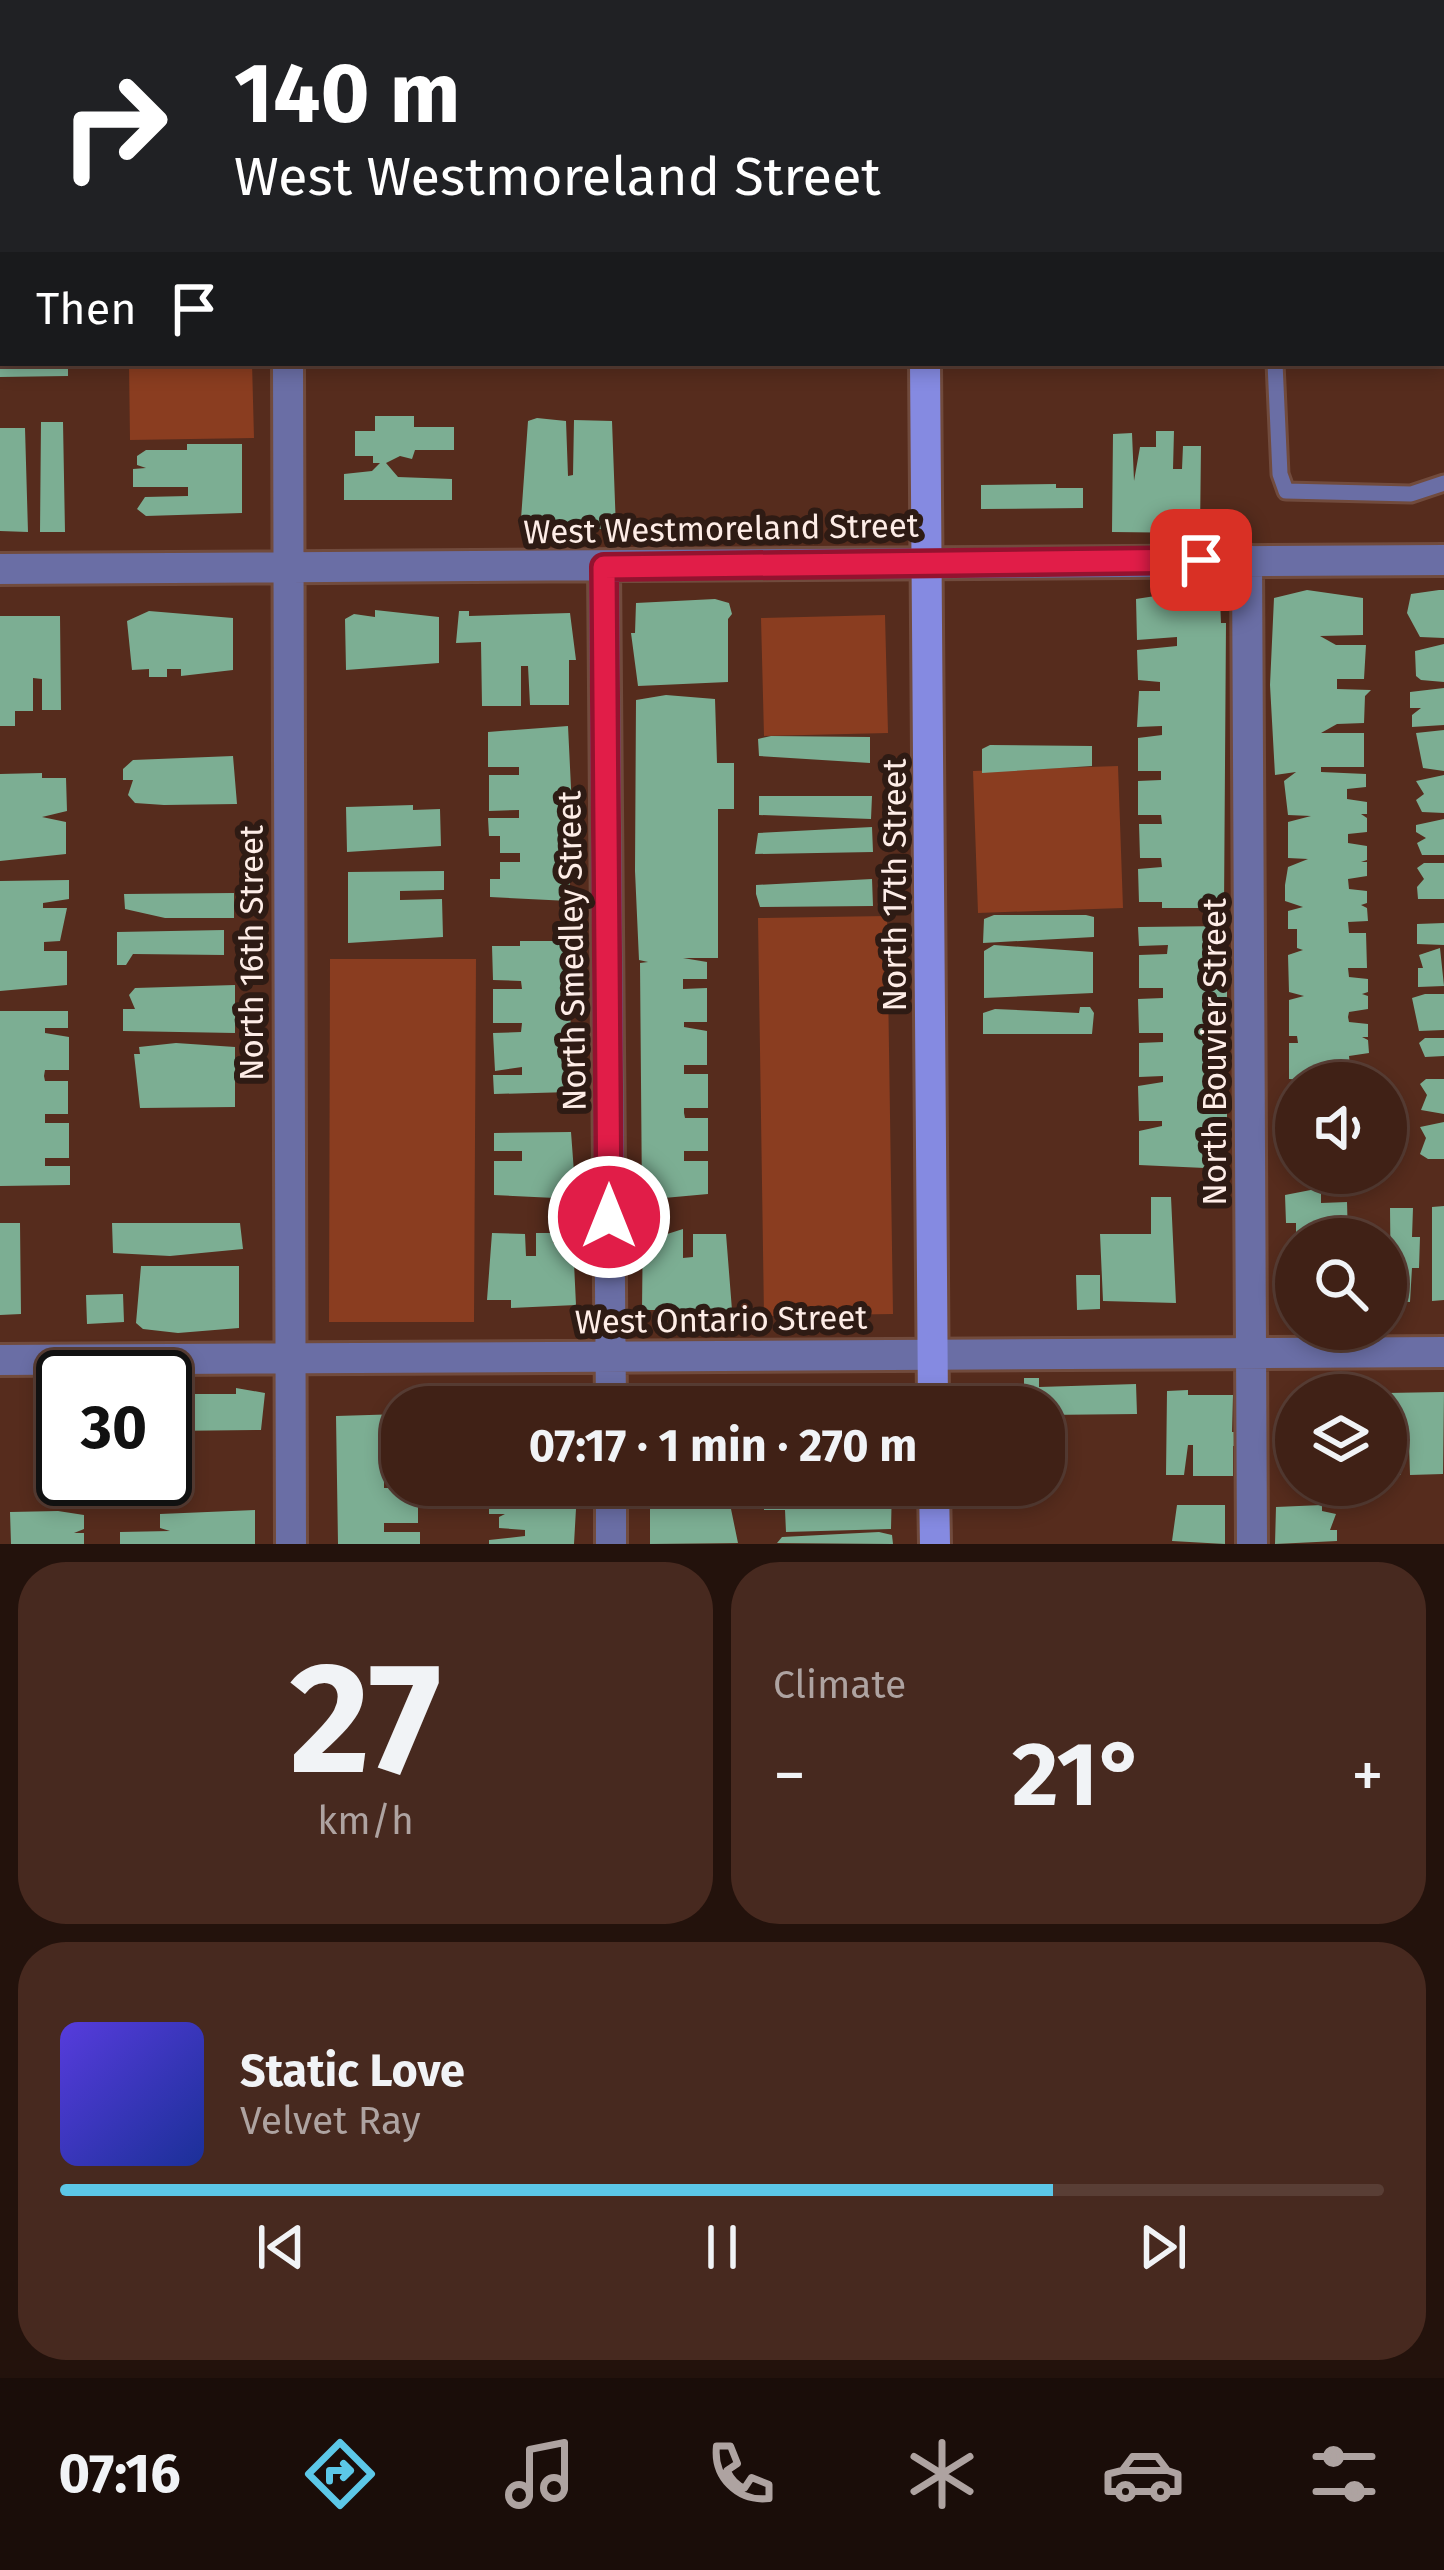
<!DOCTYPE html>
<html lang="en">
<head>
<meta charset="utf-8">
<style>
  :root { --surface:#402116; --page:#47291f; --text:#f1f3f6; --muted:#aea3a1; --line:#593e35; --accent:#5cc7e7 }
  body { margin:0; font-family:"Fira Sans",sans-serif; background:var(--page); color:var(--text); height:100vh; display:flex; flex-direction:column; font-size:45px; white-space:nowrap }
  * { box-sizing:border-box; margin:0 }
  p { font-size:39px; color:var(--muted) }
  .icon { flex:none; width:66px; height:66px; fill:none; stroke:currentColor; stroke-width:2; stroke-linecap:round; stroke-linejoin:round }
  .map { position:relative; height:1544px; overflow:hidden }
  .side { display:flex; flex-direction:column; gap:18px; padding:18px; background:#23120c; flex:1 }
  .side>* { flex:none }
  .hud { position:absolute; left:0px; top:0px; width:1446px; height:366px; box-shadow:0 6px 18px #0003,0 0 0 3px var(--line); background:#202124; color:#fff; overflow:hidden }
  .fabs { position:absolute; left:1275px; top:1062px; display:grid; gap:24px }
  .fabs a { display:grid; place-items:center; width:132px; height:132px; border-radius:50%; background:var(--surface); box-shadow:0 6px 18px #0003,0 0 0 3px var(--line); font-size:60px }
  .speed { position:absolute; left:36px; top:1350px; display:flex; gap:24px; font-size:60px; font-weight:700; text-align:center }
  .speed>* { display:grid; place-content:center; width:156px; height:156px; border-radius:50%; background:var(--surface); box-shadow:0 6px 18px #0003,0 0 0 3px var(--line); line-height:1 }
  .speed .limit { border:6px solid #111; border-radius:18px; background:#fff; color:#111 }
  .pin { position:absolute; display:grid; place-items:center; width:102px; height:102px; color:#fff; margin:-51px; border-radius:24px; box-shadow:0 6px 18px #0006 }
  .me { position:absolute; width:132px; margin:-66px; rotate:0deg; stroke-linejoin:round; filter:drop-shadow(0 0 9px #0008) }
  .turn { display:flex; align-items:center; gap:42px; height:252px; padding:0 36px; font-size:54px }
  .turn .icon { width:156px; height:156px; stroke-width:2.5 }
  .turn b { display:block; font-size:84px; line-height:102px }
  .then { display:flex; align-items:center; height:114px; padding:0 36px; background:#0003; gap:24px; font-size:45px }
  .big { font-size:90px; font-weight:700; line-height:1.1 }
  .side .widget { flex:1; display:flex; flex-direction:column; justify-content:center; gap:18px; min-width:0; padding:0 42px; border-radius:48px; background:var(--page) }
  .side .dial { align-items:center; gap:0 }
  .dial b { font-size:156px; line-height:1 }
  .song { display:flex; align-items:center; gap:36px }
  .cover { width:144px; height:144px; border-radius:18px; background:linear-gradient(135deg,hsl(250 70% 55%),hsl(230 70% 35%)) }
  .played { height:12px; border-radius:6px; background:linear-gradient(90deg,var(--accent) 75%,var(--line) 75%) }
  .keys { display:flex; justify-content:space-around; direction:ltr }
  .heat { display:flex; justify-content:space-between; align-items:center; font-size:66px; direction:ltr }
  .side .tiles { flex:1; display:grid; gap:18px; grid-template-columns:1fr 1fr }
  .widget:last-child { grid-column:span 2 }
  .trip { position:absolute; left:381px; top:1386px; width:684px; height:120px; border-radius:48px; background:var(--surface); box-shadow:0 6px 18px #0003,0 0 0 3px var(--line); font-weight:700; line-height:120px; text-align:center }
  .tab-bar { display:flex; height:192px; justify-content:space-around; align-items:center; background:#1a0d09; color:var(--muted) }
  .tab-bar .icon { width:84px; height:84px }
  .tab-bar .on { color:var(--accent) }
  .tab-bar b { font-size:54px; color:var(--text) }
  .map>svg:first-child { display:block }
  .green { fill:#8a3d20 }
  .building { fill:#7cae93 }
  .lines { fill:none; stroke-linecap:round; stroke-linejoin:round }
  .lane-casing { stroke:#714b3d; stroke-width:21 }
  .street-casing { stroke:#714b3d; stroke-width:36 }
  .secondary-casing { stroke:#714b3d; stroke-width:36 }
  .lane { stroke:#6a6ea5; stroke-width:15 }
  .street { stroke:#6a6ea5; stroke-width:30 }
  .secondary { stroke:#858ae1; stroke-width:30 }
  .route-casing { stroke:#92132f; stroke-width:30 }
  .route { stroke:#e11d48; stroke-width:21 }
  .labels { text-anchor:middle; stroke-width:12; stroke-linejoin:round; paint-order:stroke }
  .street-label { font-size:33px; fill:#feede7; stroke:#2e1b14 }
</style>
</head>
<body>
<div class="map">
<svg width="1444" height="1544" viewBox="0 0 1444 1544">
  <rect width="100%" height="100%" fill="#562c1d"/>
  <path class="green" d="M129 363H252L254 438 130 440Z
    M885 615 888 733 764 736 761 618Z
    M1118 766 1123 908 978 913 973 771Z
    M887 916 893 1314 764 1316 758 918Z
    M330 959H476L474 1322H329Z"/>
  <path class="building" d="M0 363H68V376L0 377Z
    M375 416H414V427H454V450H415L412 459 400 456 386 463 398 477 452 479V500H344V474L372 471 380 463H373V456H355V431H375Z
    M537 418 566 421 568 476 573 475 574 420 612 421 616 529H548V518L521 519 528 421Z
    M41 422H63L65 532H40Z
    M0 428H25L28 532 0 531Z
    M1156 431H1174L1173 469H1182L1183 446H1201L1200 533 1112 532 1113 434 1132 433 1134 481 1140 447H1156Z
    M187 444H242V513L146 516 137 509 145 497 188 496V487H133V469L146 468 137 465V456L146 450H187Z
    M1056 484V488H1083V508L981 509V485Z
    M1307 590 1363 598V635L1320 636 1336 645H1366L1364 679H1337V689L1371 690 1365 696 1364 723 1337 724 1321 733H1364V767H1321V772L1366 774V787L1347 789V799L1367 802V814H1361L1367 818V832L1348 834V843L1367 846V860L1361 862H1367V876L1348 879 1349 889 1367 891V903L1361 905 1367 908 1368 921 1348 922 1349 933H1366L1367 968H1348L1349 977 1368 979V992L1362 994 1368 996V1009L1349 1012 1348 1017 1349 1022 1368 1024V1037H1362L1368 1040 1369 1053 1349 1056 1350 1066 1368 1068V1081L1363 1083 1289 1079V1043H1298L1297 1036H1289V1000L1304 996 1289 992 1288 955 1303 950 1297 948V929H1288V911L1303 907 1285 901V885L1288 867 1308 859 1288 858V822L1311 816 1288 815 1284 781 1296 772 1275 775 1270 685 1274 598Z
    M1439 590H1444V638L1420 637 1407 613 1411 594Z
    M1181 592 1220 599 1221 623H1226L1224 908H1162V902H1139L1138 869 1162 867 1161 858H1140L1139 824H1162L1161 815H1138V781L1161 780V771H1138V738L1162 735V726L1137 727 1139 691H1160V682L1138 680 1137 650 1177 646V637L1137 640 1136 599Z
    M715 599 729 603 732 614 728 619V682L638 686 631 633H635L636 603Z
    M375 610 439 617V663L346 670 345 619 354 614 375 617Z
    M149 611 233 618V670L181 676V669H167V677H149V669L132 670 127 621Z
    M459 611H469V616L570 613 576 660H569V705H530L528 666H521V706H482L481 642 456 643Z
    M0 616H60L61 710H42V679L33 678V711H15V726H0Z
    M1444 644V682L1421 680 1416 676 1415 651Z
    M1444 688V725L1412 727V715L1421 708H1410V692Z
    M666 695 715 699 717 763H734V809H718V958H683L707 962V979H683V989L707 988V1022H684V1027L707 1031V1065H684V1074H708V1108H684V1113L685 1118H708V1151H684V1161H708V1194L642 1200 640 963 648 962 639 960 635 871 636 700Z
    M568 726 573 829 569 901 490 897V879H500V862H520V853H500V836H489L488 818H519V810L489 811V775H519V767H488V732Z
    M1444 730V771L1423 768 1416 733Z
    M870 737V763L759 756 758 739 771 736Z
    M990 745 1092 746V766L982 773V749Z
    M233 756 237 804 164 805 135 803 128 795 133 780H123V769L133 760Z
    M42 773V778H66L67 811 42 817 66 822V854L0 861V774Z
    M1444 775V813L1422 812 1416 800 1424 794 1416 781Z
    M759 796H872L871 819 759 815Z
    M413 805V810L440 809 441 846 347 852 346 807Z
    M1444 819V855H1422L1417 843 1426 838 1416 832V825Z
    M872 827 873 852 755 854 758 833Z
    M1424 863H1444V899H1418L1417 887 1424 879 1417 868Z
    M444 871V890L400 891V900L442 899 443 937 348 943V872Z
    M872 879 873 906 760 907 756 894V885Z
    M69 880V899L43 903V908H67L60 941 44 942V951H67V985L0 991V881Z
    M234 893V918H165L125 909 124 894Z
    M994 915H1086L1094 917V937L983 943 984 919Z
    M1444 923V945L1417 944V924Z
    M1227 926V1169L1139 1165V1131L1162 1126V1121H1139L1138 1086 1163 1082V1076L1139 1077V1043L1163 1042V1033H1139L1138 999 1163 998V988H1139V955L1167 954 1168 945 1139 946 1138 927Z
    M224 930V955L133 954 126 965H117V932Z
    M520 941H570L571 1092 494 1094 493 1075H522V1067L495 1071 493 1033 521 1032 522 1023H493V989H522L521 981 493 980 492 946H520Z
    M994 945 1093 952V993L984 998V951Z
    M1440 948 1444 986 1418 987V968H1423L1419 955Z
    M235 985V1033L123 1031V1009H135L129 995 135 988Z
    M1425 994H1444V1030L1419 1031 1412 998Z
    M1080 1007H1090L1094 1013 1092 1034H983V1013L995 1009 1079 1013Z
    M0 1011H68V1028H45V1033L69 1037V1070H45L44 1076 45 1081H68V1114H45V1123H69V1158H45V1166H70V1185L0 1186Z
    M1425 1038H1444V1056L1425 1057 1419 1043Z
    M176 1043 235 1047V1107L140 1108 134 1054H140L139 1047Z
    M1426 1079H1444V1114L1421 1110 1427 1095 1420 1084Z
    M1289 1087H1296V1123H1290Z
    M1444 1122V1159H1428L1420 1154 1426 1138 1420 1127Z
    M571 1132 576 1199 494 1195V1161H522V1151H494V1133Z
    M1290 1132H1296V1165L1290 1164Z
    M1321 1188V1203L1347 1202 1348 1239H1296V1223H1286L1285 1195Z
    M1151 1197H1171L1176 1303 1103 1301 1100 1234H1151Z
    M1444 1206V1300L1432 1301V1207Z
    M1390 1208H1413L1412 1237H1420L1419 1268H1412L1410 1302 1391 1301Z
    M643 1217H664V1235L683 1229V1258L693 1257V1234H726L732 1310H642Z
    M0 1223H20L21 1314 0 1315Z
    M112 1223H240L243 1249 170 1256 113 1253Z
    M492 1233 525 1234 526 1256H536V1233H553V1243L573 1242 576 1305 511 1308V1300H487Z
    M141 1266H239V1328L178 1333 143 1329 136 1323Z
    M1076 1275H1100V1309L1077 1310Z
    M123 1294 124 1322 87 1324 86 1295Z
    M1024 1378H1039V1387L1136 1384 1137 1414 1044 1415V1407H972V1387L1024 1386Z
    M236 1388 265 1393 261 1430 165 1431V1394H236Z
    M1188 1390V1395H1233L1232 1432H1241V1446H1233V1476H1193V1445H1188L1184 1475H1166L1167 1391Z
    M755 1391V1407H644V1393Z
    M465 1392H486V1407L465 1406Z
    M1444 1392 1443 1474 1410 1475 1409 1443H1400L1401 1475H1386V1393Z
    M488 1397H572V1407H488Z
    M402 1414V1433L384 1434V1444L402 1443V1478H384V1488H418V1523H384V1532H420V1544H338L336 1416Z
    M650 1485H733V1500H697V1509H731L738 1543 650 1544Z
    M892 1485 891 1529 786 1532 785 1510H764V1505H791V1486Z
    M577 1491 574 1544H489V1540L525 1536V1530L499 1528V1517L505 1514H489V1493L524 1497V1492Z
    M1177 1505H1225V1544L1172 1541Z
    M1322 1505V1511L1336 1514 1330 1530H1337V1541L1275 1544 1276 1507Z
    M255 1510V1544H120V1532L170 1531 160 1528V1514Z
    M58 1511 84 1515V1529L74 1533H84V1544H11L10 1512Z
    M879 1532 892 1535 893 1544 777 1543 782 1537Z"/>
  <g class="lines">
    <g class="lane-casing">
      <path id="lane" d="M1146 0V3
        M0 134H3
        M1443 331 1444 334
        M1275 363 1280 474 1286 491 1411 494 1444 483"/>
    </g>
    <g class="street-casing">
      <path id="street" d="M284 0V3
        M288 363 291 1544
        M1247 560 1252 1544
        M604 567 611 1407
        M0 569 1444 560
        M0 1360 1444 1352
        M611 1485V1544"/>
    </g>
    <g class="secondary-casing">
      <path id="secondary" d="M921 0V3
        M925 363 933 1407
        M934 1485 935 1544"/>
    </g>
    <use href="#lane" class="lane"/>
    <use href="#street" class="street"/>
    <use href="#secondary" class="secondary"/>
  </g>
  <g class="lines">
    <g class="route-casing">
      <path id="route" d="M609 1217 604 567 1201 560"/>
    </g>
    <use href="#route" class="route"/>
  </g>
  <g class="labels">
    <g class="street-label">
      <text transform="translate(721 528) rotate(-1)" y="12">West Westmoreland Street</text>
      <text transform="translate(894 885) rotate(-90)" y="12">North 17th Street</text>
      <text transform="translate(571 951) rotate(-91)" y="12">North Smedley Street</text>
      <text transform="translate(251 953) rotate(-90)" y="12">North 16th Street</text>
      <text transform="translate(1214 1052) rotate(-90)" y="12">North Bouvier Street</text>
      <text transform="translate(721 1319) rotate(-1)" y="12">West Ontario Street</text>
    </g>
  </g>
</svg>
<div class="fabs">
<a><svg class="icon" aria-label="sound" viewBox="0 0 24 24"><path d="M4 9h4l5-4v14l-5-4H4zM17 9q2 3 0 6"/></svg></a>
<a><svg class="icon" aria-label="search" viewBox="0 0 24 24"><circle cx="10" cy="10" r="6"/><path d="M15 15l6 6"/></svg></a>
<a><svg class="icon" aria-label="layers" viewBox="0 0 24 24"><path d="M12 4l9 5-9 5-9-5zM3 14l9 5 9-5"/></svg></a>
</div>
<div class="speed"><div class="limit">30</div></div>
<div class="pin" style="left:1201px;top:560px;background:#d93025"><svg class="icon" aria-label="arrive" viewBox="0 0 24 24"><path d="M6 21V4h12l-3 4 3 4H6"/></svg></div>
<svg class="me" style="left:609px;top:1217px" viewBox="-20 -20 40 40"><circle r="17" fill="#e11d48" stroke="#fff" stroke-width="3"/><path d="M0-11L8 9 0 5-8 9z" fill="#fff"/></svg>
<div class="trip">07:17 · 1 min · 270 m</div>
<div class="hud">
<div class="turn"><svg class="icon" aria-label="right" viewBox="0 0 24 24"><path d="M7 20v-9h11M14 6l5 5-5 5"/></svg><div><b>140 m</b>West Westmoreland Street</div></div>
<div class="then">Then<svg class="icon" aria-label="arrive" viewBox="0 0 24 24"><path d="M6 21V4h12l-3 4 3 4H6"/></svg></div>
</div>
</div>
<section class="side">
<div class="tiles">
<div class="widget dial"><b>27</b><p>km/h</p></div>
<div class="widget"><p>Climate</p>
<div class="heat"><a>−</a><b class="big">21°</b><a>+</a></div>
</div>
<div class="widget">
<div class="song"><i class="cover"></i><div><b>Static Love</b><p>Velvet Ray</p></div></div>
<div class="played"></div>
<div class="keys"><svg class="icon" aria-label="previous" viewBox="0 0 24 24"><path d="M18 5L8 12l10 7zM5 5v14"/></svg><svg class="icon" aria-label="pause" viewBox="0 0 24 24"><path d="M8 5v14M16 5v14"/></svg><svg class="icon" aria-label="next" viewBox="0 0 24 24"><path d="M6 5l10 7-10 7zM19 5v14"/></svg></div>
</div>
</div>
</section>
<nav class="tab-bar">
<b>07:16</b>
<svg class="icon on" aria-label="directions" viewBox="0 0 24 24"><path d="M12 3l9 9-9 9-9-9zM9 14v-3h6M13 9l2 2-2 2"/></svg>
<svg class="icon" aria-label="music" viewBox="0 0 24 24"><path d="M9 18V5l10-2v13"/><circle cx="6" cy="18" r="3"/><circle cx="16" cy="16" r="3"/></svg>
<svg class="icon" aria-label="phone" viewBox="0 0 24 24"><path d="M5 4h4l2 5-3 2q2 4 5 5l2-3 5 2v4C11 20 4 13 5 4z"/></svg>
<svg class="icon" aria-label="climate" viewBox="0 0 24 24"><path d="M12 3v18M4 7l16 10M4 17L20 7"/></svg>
<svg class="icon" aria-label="car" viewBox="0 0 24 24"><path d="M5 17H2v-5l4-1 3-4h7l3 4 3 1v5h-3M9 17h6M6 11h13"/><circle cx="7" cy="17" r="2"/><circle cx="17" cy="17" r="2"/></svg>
<svg class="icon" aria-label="filters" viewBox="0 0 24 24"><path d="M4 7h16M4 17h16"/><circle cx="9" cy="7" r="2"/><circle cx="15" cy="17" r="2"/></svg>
</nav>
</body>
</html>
